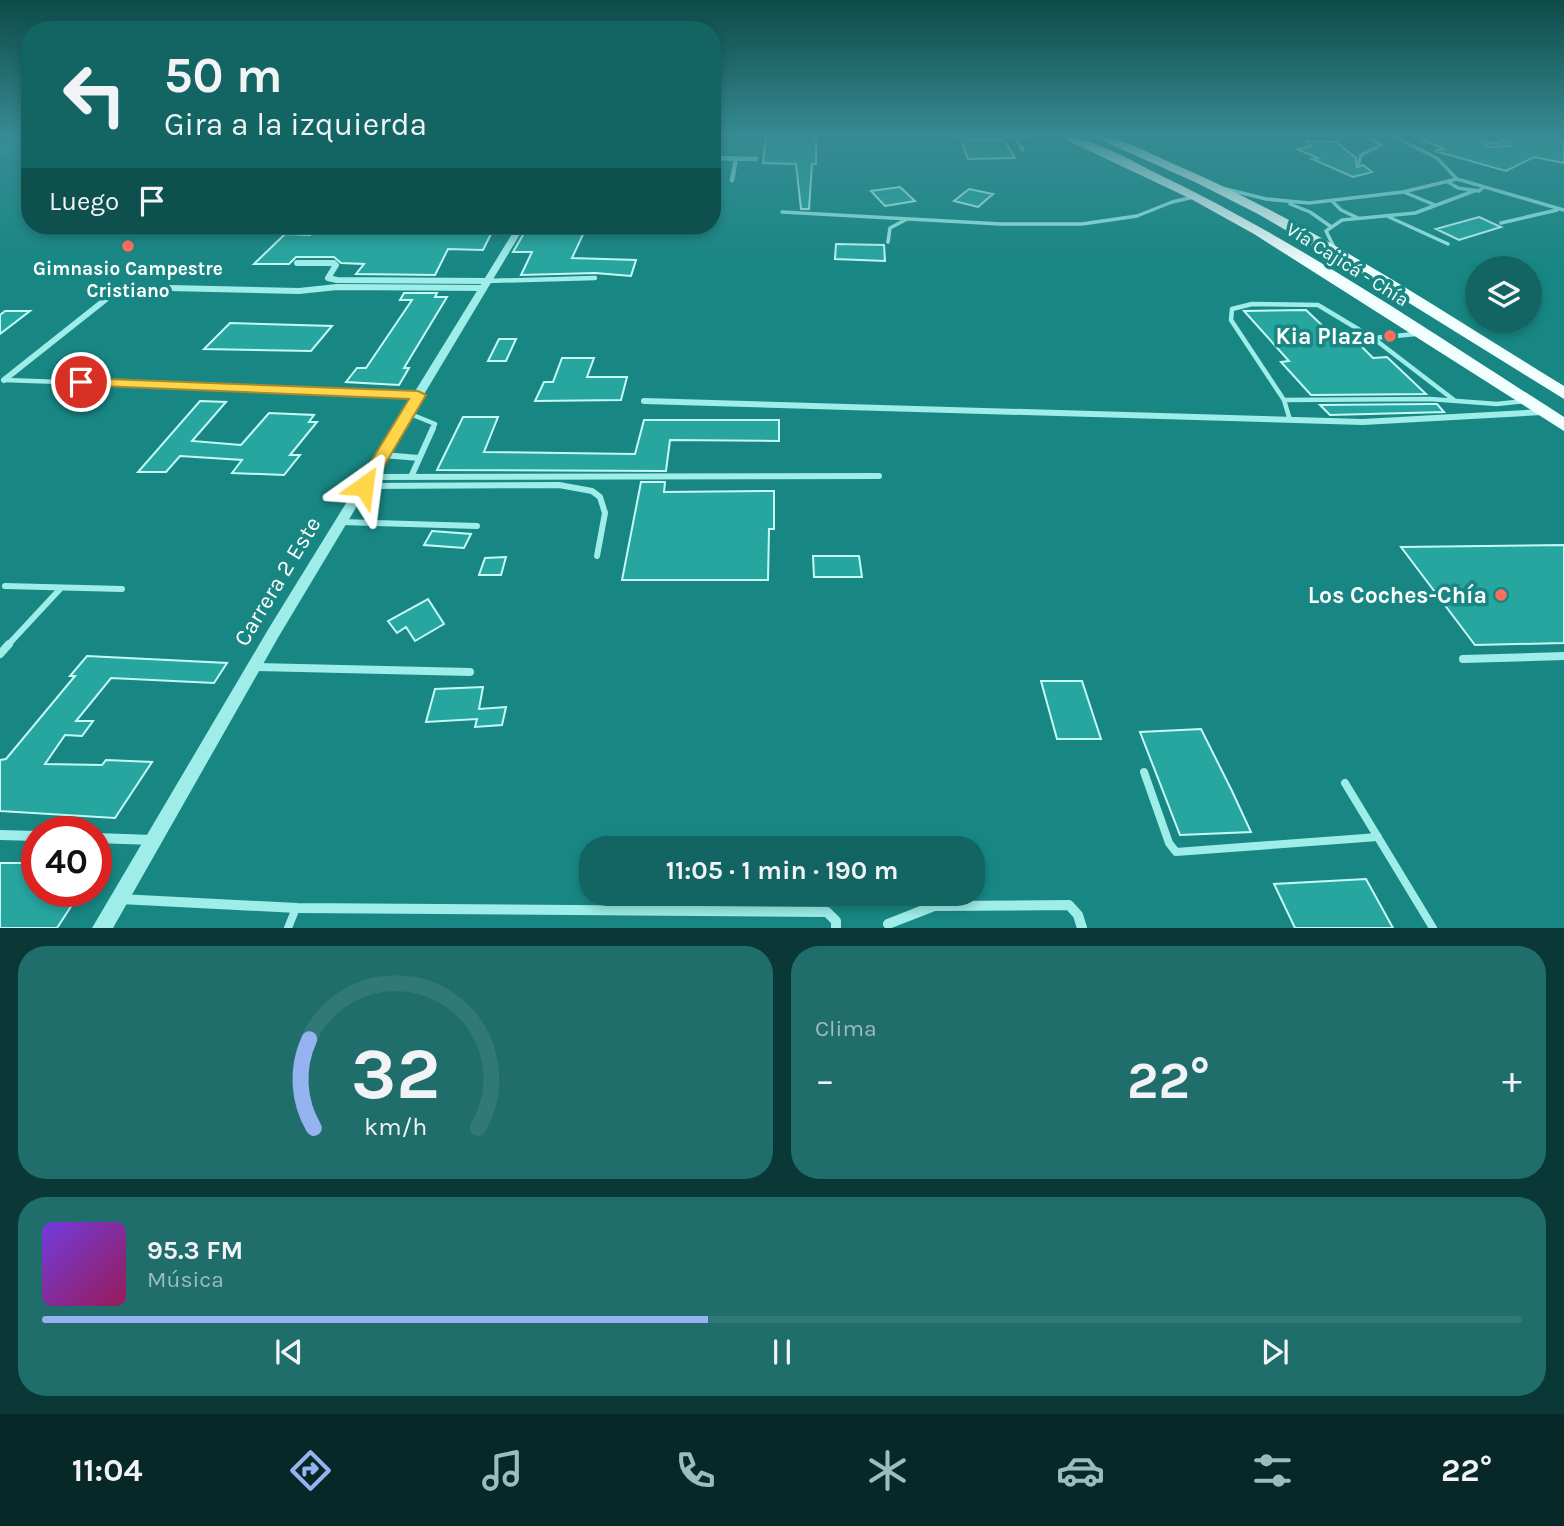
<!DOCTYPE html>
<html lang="es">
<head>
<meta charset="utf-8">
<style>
  :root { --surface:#126562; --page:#1f6e6b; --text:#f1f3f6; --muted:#9cbdbe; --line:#317977; --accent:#95b2f1 }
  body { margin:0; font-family:Karla,sans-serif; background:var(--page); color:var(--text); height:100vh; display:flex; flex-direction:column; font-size:26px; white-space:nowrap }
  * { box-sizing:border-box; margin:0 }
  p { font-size:23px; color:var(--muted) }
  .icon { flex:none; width:38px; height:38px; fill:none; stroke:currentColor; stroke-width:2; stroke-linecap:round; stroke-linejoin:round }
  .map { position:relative; height:928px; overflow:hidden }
  .details { display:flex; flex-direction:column; gap:18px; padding:18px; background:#0a3836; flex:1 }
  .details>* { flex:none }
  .banner { position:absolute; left:21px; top:21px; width:700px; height:214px; border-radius:28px; box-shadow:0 4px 10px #0003; background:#126562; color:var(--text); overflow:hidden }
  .controls { position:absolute; left:1465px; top:256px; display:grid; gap:14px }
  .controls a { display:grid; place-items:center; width:77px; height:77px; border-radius:50%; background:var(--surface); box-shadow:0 4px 10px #0003; font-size:35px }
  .speed { position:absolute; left:21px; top:816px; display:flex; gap:14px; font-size:35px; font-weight:700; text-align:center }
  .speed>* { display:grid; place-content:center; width:91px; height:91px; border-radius:50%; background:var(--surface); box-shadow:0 4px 10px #0003; line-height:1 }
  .speed .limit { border:10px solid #d22; background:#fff; color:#111 }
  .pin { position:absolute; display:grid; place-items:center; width:60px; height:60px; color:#fff; margin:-30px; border:4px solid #fff; border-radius:50%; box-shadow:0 2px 7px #0007 }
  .me { position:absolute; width:77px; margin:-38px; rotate:31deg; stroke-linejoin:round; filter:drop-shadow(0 0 5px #0008) }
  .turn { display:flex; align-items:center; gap:24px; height:147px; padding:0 28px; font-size:32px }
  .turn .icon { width:91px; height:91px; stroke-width:2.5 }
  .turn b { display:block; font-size:49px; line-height:60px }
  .then { display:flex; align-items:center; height:66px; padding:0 28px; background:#0003; gap:14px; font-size:26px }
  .big { font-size:52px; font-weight:700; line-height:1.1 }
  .details .card { flex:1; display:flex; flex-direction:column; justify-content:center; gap:10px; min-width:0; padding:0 24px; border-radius:28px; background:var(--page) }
  .details .dial { align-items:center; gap:0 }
  .dial svg { height:182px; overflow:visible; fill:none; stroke:var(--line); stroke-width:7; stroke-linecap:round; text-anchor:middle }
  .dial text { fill:var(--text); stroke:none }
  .song { display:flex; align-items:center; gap:21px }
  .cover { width:84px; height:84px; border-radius:10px; background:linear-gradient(135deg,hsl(260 70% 55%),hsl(330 70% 35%)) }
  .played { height:7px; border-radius:4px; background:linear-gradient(90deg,var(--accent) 45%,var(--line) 45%) }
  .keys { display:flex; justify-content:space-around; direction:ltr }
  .heat { display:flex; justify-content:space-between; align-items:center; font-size:38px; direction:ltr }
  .details .tiles { flex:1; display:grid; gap:18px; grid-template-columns:1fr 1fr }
  .card:last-child { grid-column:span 2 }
  .trip { position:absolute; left:579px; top:836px; width:406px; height:70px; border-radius:28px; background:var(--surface); box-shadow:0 4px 10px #0003; font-weight:700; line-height:70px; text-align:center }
  .menu { display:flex; height:112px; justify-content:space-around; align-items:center; background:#072827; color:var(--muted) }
  .menu .icon { width:49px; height:49px }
  .menu .current { color:var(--accent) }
  .menu b { font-size:32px; color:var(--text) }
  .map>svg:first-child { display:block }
  .green { fill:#21a09a }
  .building { fill:#27a6a0; stroke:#c5faf7; stroke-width:2 }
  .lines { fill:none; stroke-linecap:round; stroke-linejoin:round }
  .service-far3 { stroke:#9fede9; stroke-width:3.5 }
  .service-far2 { stroke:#9fede9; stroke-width:4.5 }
  .service-far1 { stroke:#9fede9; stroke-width:6 }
  .service { stroke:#9fede9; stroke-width:8 }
  .minor-far2 { stroke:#9fede9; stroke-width:4.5 }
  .minor-far1 { stroke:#9fede9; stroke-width:6 }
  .minor { stroke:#9fede9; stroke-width:10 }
  .tertiary { fill:#9fede9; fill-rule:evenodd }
  .trunk { fill:#f2ffff; fill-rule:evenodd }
  .route { fill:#ffd54a; stroke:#a68a30; stroke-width:2 }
  .poi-dot { fill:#ff6e5b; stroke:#188783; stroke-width:2.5 }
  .labels { text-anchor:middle; stroke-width:7; stroke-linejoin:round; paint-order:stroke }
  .far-street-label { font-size:19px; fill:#fff; stroke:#188783 }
  .far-poi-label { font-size:19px; font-weight:bold; fill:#fff; stroke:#188783 }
  .poi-label { font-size:23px; font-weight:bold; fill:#fff; stroke:#188783; text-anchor:end }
  .street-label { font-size:23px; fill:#fff; stroke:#188783 }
</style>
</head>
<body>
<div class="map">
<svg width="1564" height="928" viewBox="0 0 1564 928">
  <rect width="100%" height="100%" fill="#188783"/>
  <path class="green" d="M0 136H30V143L0 159Z"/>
  <path class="building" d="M766 136H816V164H812L809 209H801L796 164 763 163Z
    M1450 136H1473L1489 147 1511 146 1512 141 1506 136H1545L1564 142V163L1534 157 1506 171 1435 151 1444 149 1421 139Z
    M961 140H1004L1015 158 968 159Z
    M1306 141 1336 142 1356 158 1357 167 1363 165 1372 172 1353 177 1312 159 1318 158 1297 149 1312 146Z
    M900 187 915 201 885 206 871 191Z
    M969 189 993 194 978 207 954 201Z
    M1479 217 1501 227 1459 240 1436 229Z
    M331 226H495L483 250 448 249 435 275 356 274 364 264 341 263 334 257H296L289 264H254L285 234 310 235 316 228 329 229Z
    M527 228H586L572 258 636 260 631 276 595 273 521 275 532 252H513Z
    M836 244 884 245 885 261 835 259Z
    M404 293H437L435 297H447L404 368H409L399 385 346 382 357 368H366L412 300H400Z
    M1306 310 1330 333 1347 332 1373 358 1387 357 1426 394 1311 395 1281 362 1289 361 1244 311Z
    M5 311H30L0 334V315Z
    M230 323 332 326 311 351 204 349Z
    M499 339H516L506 361H488Z
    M562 358H594L587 377H627L621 400 535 401 544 382H553Z
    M200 401 226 402 192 441 241 445 269 413 314 415 309 422H317L290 455H300L284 475 232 473 242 460 180 456 166 472H138Z
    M1430 404H1437L1444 412 1330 415 1320 405Z
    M463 417H498L484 452 635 454 644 420H779V441L670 440 666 471 437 470Z
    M641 482H665L664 492 774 491V529H769L768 580H622Z
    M432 531 471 534 464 548 424 545Z
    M1564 545V643L1475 645 1401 547Z
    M813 556H859L862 577H814Z
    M506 557 501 575H479L485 558Z
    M428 599 444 624 415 641 406 627 397 633 388 621Z
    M87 656 227 663 214 683 111 678 76 721H93L82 736 65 735 45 764 102 765 106 760 152 762 115 818 0 811V760L6 759 75 676H70Z
    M1041 681H1082L1101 739H1057Z
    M483 687 479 709 506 707 502 725 475 727 477 719 426 722 435 689Z
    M1201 729 1232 791 1251 832 1180 835 1140 732Z
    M0 863H37V891H81L57 928H0Z
    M1366 879 1393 928H1295L1274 884Z"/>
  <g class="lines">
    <path class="service-far3" d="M950 136H1035
      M1392 136 1437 158 1457 179
      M1477 136 1489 143H1508
      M1497 136 1508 143
      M1016 138 1023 150
      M1359 163 1361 155 1381 145 1368 136
      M1448 182 1458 188 1479 191 1483 187
      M1226 189 1266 199 1309 203 1403 192 1457 179 1564 210
      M1406 193 1435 205
      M1332 201 1341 210 1358 218
      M1290 204 1310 212 1330 226
      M782 212 1001 224H1082L1137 216 1172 202 1194 197
      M1389 217 1448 244
      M1501 223 1557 210
      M888 242 890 228 907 219
      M1334 247 1326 231 1342 220 1415 213 1474 191"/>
    <path class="service-far2" d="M487 281 595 278
      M1373 338 1454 400
      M4 380 395 394
      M1284 400 1430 399 1497 404 1525 401
      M408 413 435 424 432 430
      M1290 420 1284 400 1231 320 1232 309 1252 304 1318 305 1373 338 1416 334"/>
    <path class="service-far1" d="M383 455 419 458
      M369 477 879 476
      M411 477 433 428
      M365 486 559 485 592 491 600 497 605 513 597 556
      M341 522 477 526
      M5 586 122 589
      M7 646 61 588"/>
    <path class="service" d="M0 654 9 644
      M1463 659 1564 656
      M257 667 470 672
      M1144 772 1169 843 1176 852 1378 837
      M1345 783 1433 928
      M288 928 296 908"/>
    <path class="minor-far2" d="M712 158 756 159
      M732 180 736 159
      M297 263 335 264"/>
    <path class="minor-far1" d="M297 263H334L336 265 328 278 337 280 487 281
      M169 288 299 291 337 287 483 288
      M4 380 115 292
      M395 394 418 395
      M644 401 1363 422 1542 412"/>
    <path class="minor" d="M0 835 37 836
      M96 838 153 840
      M120 899 297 908 827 912 836 921V928
      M888 924 934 906 1069 905 1078 915 1082 928"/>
    <path class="tertiary" d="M517 226H525L279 636 113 928H92L269 628Z"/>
    <path class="trunk" d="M1058 136C1092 136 1131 161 1162 176 1303 244 1432 333 1564 417V431L1254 234 1191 199Z
      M1092 136C1121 136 1150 154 1176 165 1313 224 1438 309 1564 386V399L1372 280 1258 214 1197 183Z"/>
  </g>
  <linearGradient id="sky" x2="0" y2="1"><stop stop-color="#0d4a48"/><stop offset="0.51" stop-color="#378b93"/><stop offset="1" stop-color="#378b93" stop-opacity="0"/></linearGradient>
  <rect width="1564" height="266" fill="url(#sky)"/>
  <path class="route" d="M81 378 418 391 426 395 370 490 364 492 356 486 409 399 76 385 74 382Z"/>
  <g class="poi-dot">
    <circle cx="128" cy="246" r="7"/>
    <circle cx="1390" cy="336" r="7"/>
    <circle cx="1501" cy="595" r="7"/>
  </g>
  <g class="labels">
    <g class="far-street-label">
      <text transform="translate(1348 264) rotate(32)" y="7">Vía Cajicá - Chía</text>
    </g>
    <g class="far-poi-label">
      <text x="128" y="275">Gimnasio Campestre<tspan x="128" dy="22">Cristiano</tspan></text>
    </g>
    <g class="poi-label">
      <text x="1376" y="344">Kia Plaza</text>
      <text x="1487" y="603">Los Coches-Chía</text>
    </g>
    <g class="street-label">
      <text transform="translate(277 581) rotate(-59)" y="8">Carrera 2 Este</text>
    </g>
  </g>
</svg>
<div class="controls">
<a><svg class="icon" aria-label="layers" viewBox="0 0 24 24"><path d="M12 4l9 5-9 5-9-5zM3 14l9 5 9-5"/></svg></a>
</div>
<div class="speed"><div class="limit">40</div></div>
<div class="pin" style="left:81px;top:382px;background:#d93025"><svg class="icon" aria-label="arrive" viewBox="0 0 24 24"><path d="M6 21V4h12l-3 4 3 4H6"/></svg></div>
<svg class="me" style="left:364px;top:486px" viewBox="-20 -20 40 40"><path d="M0-17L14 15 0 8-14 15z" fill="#ffd54a" stroke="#fff" stroke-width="4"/></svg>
<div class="trip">11:05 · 1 min · 190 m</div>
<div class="banner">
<div class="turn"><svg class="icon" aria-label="left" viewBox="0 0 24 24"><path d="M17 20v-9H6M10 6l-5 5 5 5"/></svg><div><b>50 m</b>Gira a la izquierda</div></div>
<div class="then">Luego<svg class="icon" aria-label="arrive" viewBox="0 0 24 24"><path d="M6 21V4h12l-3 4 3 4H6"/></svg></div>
</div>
</div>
<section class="details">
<div class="tiles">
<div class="card dial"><svg viewBox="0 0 100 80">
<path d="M14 69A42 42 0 1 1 86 69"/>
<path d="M14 69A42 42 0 0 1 12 30" stroke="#95b2f1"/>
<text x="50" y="56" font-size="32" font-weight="700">32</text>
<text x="50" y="72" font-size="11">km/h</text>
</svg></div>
<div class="card"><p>Clima</p>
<div class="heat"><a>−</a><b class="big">22°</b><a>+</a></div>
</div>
<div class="card">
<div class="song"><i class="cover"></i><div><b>95.3 FM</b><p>Música</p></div></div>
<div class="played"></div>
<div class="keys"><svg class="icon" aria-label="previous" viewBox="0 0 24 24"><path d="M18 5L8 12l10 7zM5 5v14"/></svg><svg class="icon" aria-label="pause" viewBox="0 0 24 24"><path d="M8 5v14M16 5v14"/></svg><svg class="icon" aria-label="next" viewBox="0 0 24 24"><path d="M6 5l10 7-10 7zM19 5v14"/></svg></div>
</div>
</div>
</section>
<nav class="menu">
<b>11:04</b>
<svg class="icon current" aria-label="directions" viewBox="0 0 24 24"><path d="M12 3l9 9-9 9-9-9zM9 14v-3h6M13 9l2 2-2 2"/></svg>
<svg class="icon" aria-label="music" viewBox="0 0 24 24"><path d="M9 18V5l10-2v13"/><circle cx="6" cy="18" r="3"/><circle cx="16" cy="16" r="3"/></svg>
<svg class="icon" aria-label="phone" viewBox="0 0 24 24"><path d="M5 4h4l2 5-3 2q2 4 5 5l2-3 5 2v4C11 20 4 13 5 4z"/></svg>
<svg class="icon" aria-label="climate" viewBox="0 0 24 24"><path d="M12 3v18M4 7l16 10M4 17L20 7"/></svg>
<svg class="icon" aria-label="car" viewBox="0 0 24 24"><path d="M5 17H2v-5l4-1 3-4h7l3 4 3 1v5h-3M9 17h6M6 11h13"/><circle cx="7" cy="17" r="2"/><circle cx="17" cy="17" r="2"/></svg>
<svg class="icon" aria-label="filters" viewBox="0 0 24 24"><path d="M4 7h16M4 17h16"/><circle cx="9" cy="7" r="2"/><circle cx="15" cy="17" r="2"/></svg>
<b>22°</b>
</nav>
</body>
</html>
